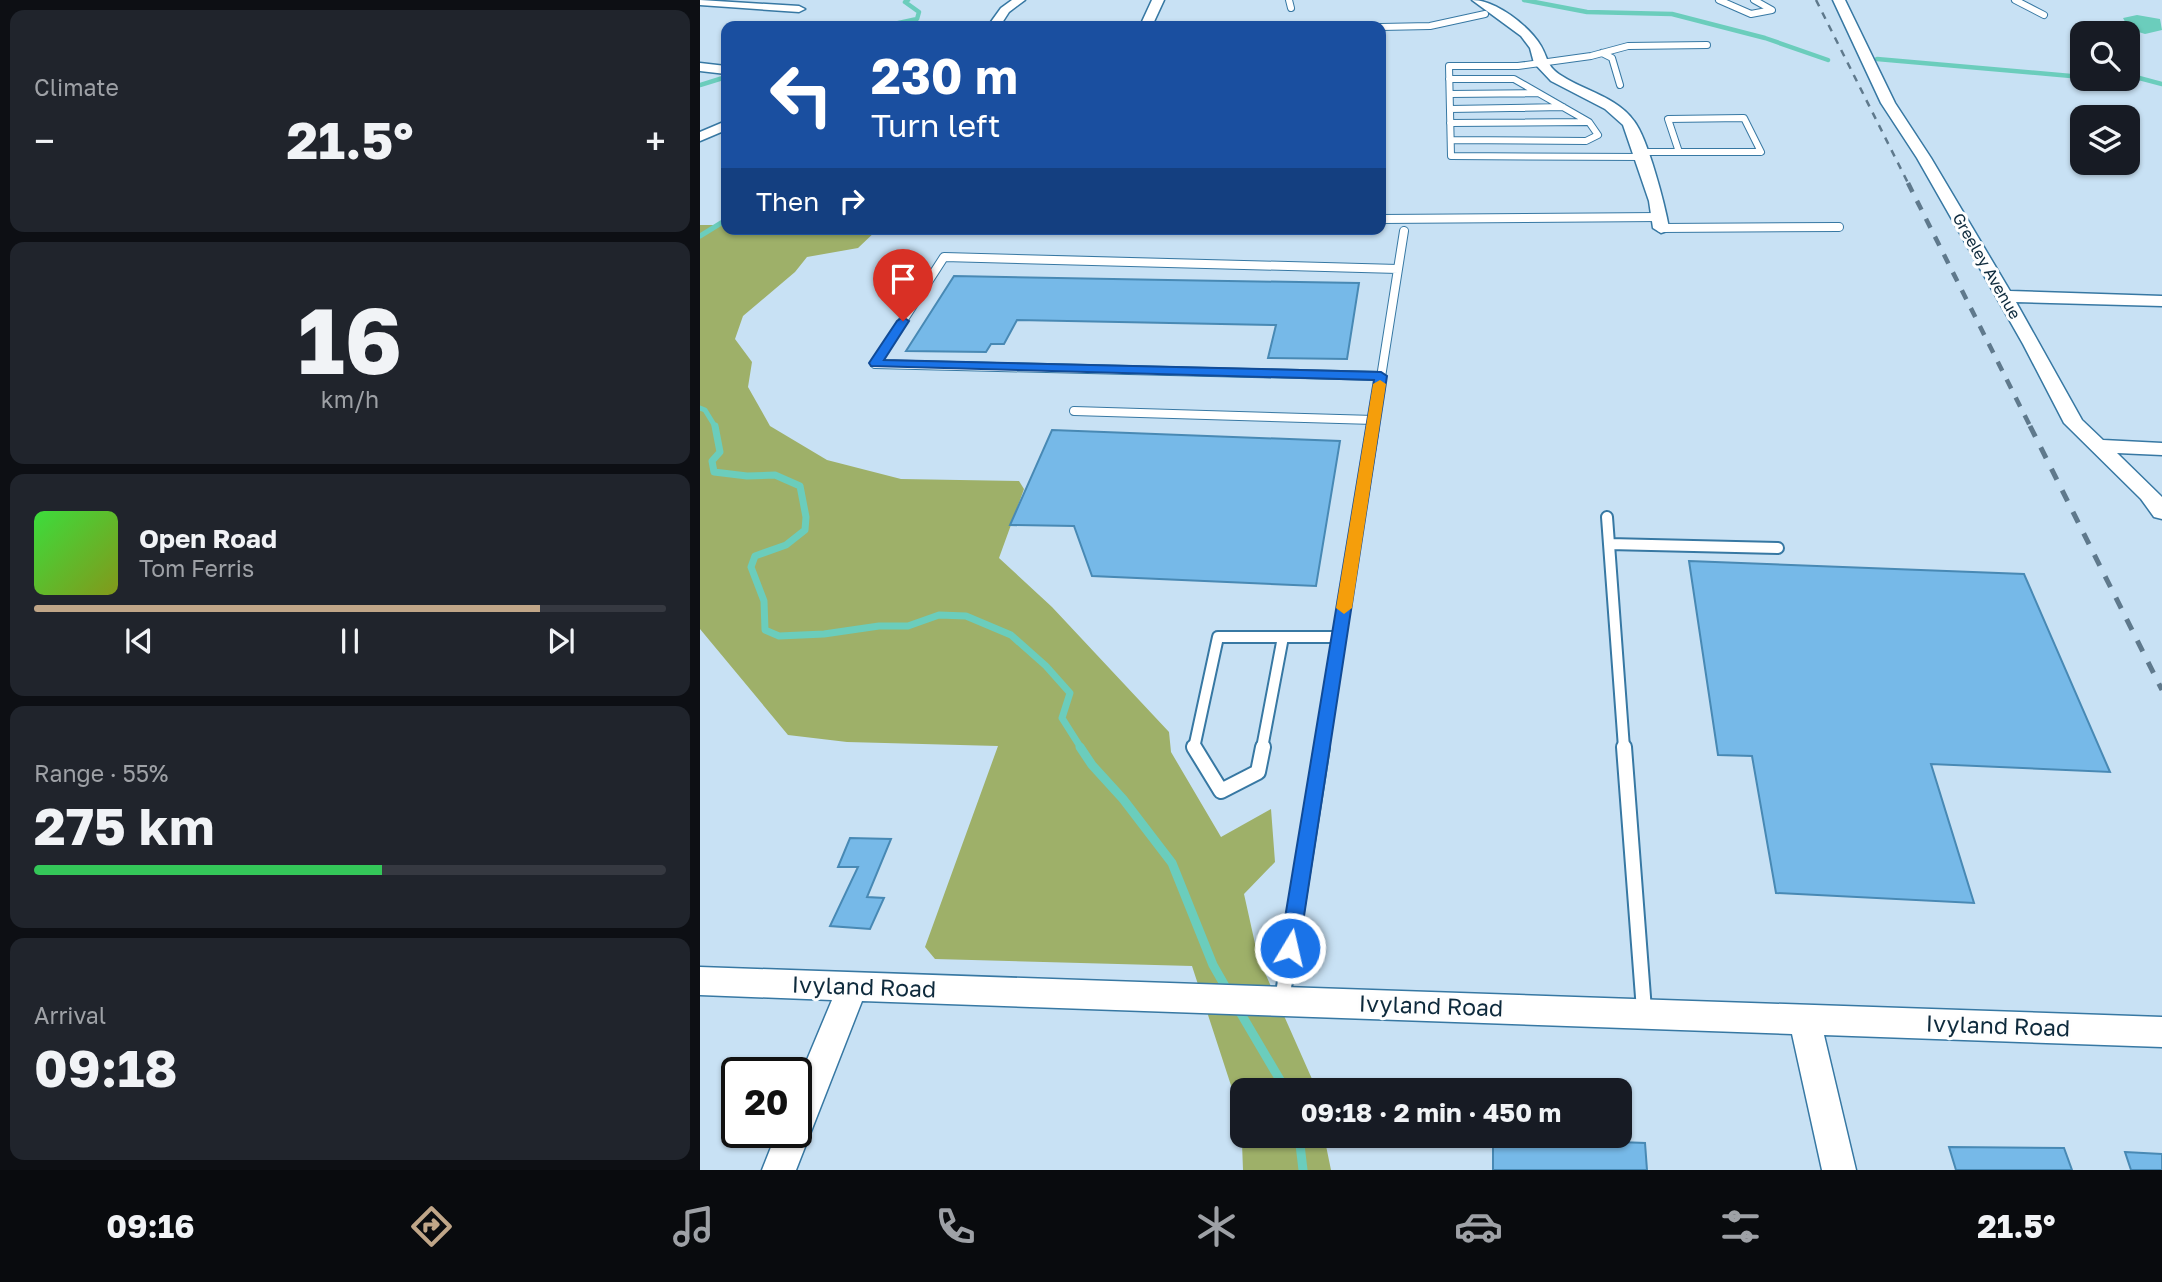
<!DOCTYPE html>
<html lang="en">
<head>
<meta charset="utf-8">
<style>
  :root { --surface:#171b24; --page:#20242c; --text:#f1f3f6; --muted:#9ea1a6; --line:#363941; --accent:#c0a688 }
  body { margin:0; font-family:"Golos Text",sans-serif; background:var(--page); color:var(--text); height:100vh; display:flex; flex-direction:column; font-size:26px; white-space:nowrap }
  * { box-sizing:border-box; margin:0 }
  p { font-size:23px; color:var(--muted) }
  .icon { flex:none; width:38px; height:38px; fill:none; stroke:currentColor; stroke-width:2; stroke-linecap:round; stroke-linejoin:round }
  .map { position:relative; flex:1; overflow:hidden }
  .panel { display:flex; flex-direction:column; gap:10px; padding:10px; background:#0d0f14; width:700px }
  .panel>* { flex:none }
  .hud { position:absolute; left:21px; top:21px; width:665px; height:214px; border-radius:14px; box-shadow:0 2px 5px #0004; background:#1a4fa0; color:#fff; overflow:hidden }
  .controls { position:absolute; left:1370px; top:21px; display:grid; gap:14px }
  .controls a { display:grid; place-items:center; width:70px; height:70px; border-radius:14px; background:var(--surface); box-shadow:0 2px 5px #0004; font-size:35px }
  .speed { position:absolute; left:21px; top:1057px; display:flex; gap:14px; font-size:35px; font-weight:700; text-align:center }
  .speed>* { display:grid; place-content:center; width:91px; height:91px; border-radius:50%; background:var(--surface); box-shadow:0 2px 5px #0004; line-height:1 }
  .speed .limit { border:4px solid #111; border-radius:10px; background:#fff; color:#111 }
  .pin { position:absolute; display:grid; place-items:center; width:60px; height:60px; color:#fff; margin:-72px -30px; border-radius:50% 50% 50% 0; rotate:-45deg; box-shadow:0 0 7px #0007 }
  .pin .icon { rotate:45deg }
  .me { position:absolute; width:77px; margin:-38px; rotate:9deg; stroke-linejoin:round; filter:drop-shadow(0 0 5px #0008) }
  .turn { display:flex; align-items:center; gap:24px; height:147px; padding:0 35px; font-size:32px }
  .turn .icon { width:91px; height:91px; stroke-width:2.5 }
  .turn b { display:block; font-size:49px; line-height:60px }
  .then { display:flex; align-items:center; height:66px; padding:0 35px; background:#0003; gap:14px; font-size:26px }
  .big { font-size:52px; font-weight:700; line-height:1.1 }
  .panel .tile { flex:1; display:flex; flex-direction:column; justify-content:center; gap:10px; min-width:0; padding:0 24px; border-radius:14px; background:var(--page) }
  .panel .dial { align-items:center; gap:0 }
  .dial b { font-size:91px; line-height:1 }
  .song { display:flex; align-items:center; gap:21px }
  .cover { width:84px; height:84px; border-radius:10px; background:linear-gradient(135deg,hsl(120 70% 55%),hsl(70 70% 35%)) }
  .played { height:7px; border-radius:4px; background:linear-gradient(90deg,var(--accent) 80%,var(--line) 80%) }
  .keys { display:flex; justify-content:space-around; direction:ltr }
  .heat { display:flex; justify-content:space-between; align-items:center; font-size:38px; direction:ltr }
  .charge { height:10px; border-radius:5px; background:linear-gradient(90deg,#34c759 55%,var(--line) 0) }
  .trip { position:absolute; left:530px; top:1078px; width:402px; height:70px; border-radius:14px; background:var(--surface); box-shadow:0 2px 5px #0004; font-weight:700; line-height:70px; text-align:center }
  .tabs { display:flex; height:112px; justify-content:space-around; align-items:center; background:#090b0e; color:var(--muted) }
  .tabs .icon { width:49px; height:49px }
  .tabs .selected { color:var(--accent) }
  .tabs b { font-size:32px; color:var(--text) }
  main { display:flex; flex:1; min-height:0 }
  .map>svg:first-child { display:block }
  .forest { fill:#9eb069 }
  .water { fill:#6bcdbc }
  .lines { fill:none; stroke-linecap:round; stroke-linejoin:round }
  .stream-far3 { stroke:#6bcdbc; stroke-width:4.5 }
  .stream-far2 { stroke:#6bcdbc; stroke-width:5 }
  .stream-far1 { stroke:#6bcdbc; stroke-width:7 }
  .stream { stroke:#6bcdbc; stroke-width:9 }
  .building { fill:#76b9e8; stroke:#4889b4; stroke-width:2 }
  .service-far3-casing { stroke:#3778a3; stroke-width:8 }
  .service-far2-casing { stroke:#3778a3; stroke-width:10 }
  .service-far1-casing { stroke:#3778a3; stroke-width:14 }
  .service-casing { stroke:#3778a3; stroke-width:18 }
  .minor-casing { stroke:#3778a3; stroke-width:3 }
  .service-far3 { stroke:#fff; stroke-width:6 }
  .service-far2 { stroke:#fff; stroke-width:8 }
  .service-far1 { stroke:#fff; stroke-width:10 }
  .service { stroke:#fff; stroke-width:14 }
  .minor { fill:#fff; fill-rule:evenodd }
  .rail-far2 { stroke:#5f798c; stroke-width:2.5; stroke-dasharray:7 7; stroke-linecap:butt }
  .rail-far1 { stroke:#5f798c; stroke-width:4.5; stroke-dasharray:10 10; stroke-linecap:butt }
  .rail { stroke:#5f798c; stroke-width:5; stroke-dasharray:12 12; stroke-linecap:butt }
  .route { fill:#1a73e8; stroke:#114b97; stroke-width:2 }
  .slow { fill:#f59e0b }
  .labels { text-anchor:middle; stroke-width:6; stroke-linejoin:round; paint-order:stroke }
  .far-street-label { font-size:16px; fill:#0e2a3c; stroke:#fefefe }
  .near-street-label { font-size:23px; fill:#0e2a3c; stroke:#fefefe }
</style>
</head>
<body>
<main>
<section class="panel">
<div class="tile"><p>Climate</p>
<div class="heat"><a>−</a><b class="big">21.5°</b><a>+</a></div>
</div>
<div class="tile dial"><b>16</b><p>km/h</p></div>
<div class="tile">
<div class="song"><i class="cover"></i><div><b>Open Road</b><p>Tom Ferris</p></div></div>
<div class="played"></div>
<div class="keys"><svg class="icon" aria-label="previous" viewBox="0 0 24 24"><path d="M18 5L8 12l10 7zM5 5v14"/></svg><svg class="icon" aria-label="pause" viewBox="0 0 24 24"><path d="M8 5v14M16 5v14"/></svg><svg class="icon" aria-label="next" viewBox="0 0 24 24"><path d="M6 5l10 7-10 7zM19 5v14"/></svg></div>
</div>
<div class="tile"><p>Range · 55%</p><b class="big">275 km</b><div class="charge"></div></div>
<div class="tile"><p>Arrival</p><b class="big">09:18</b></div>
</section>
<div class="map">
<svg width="1462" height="1170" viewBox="0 0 1462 1170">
  <rect width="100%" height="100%" fill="#c8e1f4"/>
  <path class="forest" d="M0 225H26V229H178L158 248 107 257 95 272 43 316 35 339 52 362 48 387 70 426 127 460 201 479 319 481 324 489 299 558 352 607 469 732 471 752 521 837 571 809 575 862 544 894 558 957 612 1079 614 1090H542V1136H624L631 1170H543L541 1116 492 966 235 959 225 947 298 746 147 742 88 735 0 629Z"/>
  <path class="water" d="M1437 15 1460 19 1462 30 1445 34 1429 29 1423 18Z"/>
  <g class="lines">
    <path class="stream-far3" d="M824 0 887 12 972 14 1065 38 1128 60
      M185 26 217 19 219 12 205 2 208 0
      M1177 59 1382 77
      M1428 75 1462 84
      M0 85 26 77"/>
    <path class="stream-far2" d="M0 236 26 220
      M0 408 5 410 16 428"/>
    <path class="stream-far1" d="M15 426 20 452 12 461 14 472 47 476 75 475 100 486 106 517 105 530 86 545 55 556 51 567 64 601 65 630 79 636 124 634 179 626H208L239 615 266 616 311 635 346 666 370 693 362 718 381 748"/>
    <path class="stream" d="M380 747 392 765 423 799 472 863 513 965 529 993
      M537 1007 586 1090
      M599 1136 603 1170"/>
  </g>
  <path class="building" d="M254 276 468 280 659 283 647 359 568 358 576 325 317 320 304 344H291L286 352 206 351Z
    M352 430 640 441 616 586 392 576 374 526 310 525Z
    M989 561 1324 574 1410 772 1231 764 1274 903 1076 893 1052 756 1018 755Z
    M150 838 191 839 167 897 184 898 170 929 130 926 158 867H138Z
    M793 1137 945 1143 947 1170H793Z
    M1249 1147 1364 1148 1372 1170H1256Z
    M1425 1152 1462 1154V1170H1431Z"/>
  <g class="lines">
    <g class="service-far3-casing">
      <path id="service-far3" d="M589 0 591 8
        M1019 0 1051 14 1072 10 1054 0
        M1315 0 1344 15
        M681 27 730 26 785 14
        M902 53 912 58 920 85
        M749 79H814L889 122 898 135 886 141 751 140
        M750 94 838 93
        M750 109 863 107
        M1044 118 1061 152H979L968 119Z
        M750 123 887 122
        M940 152H979
        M942 157 751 156 749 66H818L891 56 928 46 1007 45"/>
    </g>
    <g class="service-far2-casing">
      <path id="service-far2" d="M681 219 960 217
        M961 228 1139 227
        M681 376 175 364 244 257 698 269
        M374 411 674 420
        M673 428 704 231"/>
    </g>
    <g class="service-far1-casing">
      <path id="service-far1" d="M907 517 924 748
        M909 544 1078 548
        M583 637H640
        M494 748 518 637H583
        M562 748 583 637
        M622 748 673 426"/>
    </g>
    <g class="service-casing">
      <path id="service" d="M494 747 521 791 558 772 563 747
        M924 747 944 1010
        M582 1000 622 747"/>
    </g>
    <g class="minor-casing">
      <path id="minor" d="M0 0 99 6 105 9 99 12 0 5Z
        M312 0H325L309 12 300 26H288L301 8Z
        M452 0H464L452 26H440Z
        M772 0C796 0 829 26 841 46 849 60 846 66 862 76 885 91 917 97 934 121 948 139 965 205 969 228L967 231 961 233 953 228 949 201 923 125 905 109 851 81 834 63 830 48 821 36Z
        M1133 0H1145L1195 103 1231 158 1310 291 1462 296V306L1316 302 1382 420 1403 440 1462 443V455L1417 453 1462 497V519L1454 517 1441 499 1364 423 1323 344 1217 158 1181 103Z
        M0 63 26 66V74L0 71Z
        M26 121V130L0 141V132Z
        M0 967 1462 1017V1047L1124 1035 1156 1170H1122L1092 1034 162 1001 96 1170H62L77 1132H96V1086L132 1000 0 995Z"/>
    </g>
    <use href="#service-far3" class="service-far3"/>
    <use href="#service-far2" class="service-far2"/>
    <use href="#service-far1" class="service-far1"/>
    <use href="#service" class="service"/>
    <use href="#minor" class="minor"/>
    <path class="rail-far2" d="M1116 0 1209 185"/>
    <path class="rail-far1" d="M1208 183 1331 428"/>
    <path class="rail" d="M1330 426 1462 690"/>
  </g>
  <path class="route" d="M203 317 209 321 184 360 681 372 687 376 598 955 590 958 583 955 580 948 674 380 171 366 169 363 197 321Z"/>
  <path class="slow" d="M680 380 686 384 652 608 644 614 636 608 673 384Z"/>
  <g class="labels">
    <g class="far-street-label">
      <text transform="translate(1287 266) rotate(60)" y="6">Greeley Avenue</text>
    </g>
    <g class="near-street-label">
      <text transform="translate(164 987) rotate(2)" y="8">Ivyland Road</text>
      <text transform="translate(731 1006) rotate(2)" y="8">Ivyland Road</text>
      <text transform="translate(1298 1026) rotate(2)" y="8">Ivyland Road</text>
    </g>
  </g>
</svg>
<div class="controls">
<a><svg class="icon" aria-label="search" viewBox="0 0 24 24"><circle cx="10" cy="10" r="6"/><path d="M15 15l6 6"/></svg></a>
<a><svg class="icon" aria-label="layers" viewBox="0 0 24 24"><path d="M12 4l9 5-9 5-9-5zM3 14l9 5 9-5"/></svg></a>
</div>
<div class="speed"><div class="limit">20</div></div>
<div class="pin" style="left:203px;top:321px;background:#d93025"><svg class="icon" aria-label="arrive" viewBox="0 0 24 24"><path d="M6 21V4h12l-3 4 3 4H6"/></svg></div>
<svg class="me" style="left:590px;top:948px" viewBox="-20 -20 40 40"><circle r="17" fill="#1a73e8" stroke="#fff" stroke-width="3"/><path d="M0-11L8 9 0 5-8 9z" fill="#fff"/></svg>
<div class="trip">09:18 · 2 min · 450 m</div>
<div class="hud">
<div class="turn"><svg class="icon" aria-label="left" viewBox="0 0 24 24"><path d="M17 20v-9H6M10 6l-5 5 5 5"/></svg><div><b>230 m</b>Turn left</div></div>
<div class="then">Then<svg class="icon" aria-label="right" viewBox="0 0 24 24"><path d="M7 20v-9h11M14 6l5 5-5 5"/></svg></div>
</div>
</div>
</main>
<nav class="tabs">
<b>09:16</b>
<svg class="icon selected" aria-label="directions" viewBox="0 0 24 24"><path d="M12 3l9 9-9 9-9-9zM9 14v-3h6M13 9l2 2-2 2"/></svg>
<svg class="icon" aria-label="music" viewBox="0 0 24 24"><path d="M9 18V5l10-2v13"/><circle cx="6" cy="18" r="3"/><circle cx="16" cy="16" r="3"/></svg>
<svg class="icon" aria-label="phone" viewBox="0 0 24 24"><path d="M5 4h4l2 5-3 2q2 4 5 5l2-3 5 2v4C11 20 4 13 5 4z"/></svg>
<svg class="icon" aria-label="climate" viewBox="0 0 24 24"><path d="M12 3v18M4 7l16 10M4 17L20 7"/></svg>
<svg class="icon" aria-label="car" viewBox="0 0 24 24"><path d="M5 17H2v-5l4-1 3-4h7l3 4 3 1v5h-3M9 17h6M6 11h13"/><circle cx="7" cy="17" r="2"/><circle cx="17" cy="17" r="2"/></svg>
<svg class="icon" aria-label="filters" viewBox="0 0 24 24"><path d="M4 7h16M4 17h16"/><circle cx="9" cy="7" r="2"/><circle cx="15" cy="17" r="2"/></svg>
<b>21.5°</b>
</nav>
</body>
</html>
